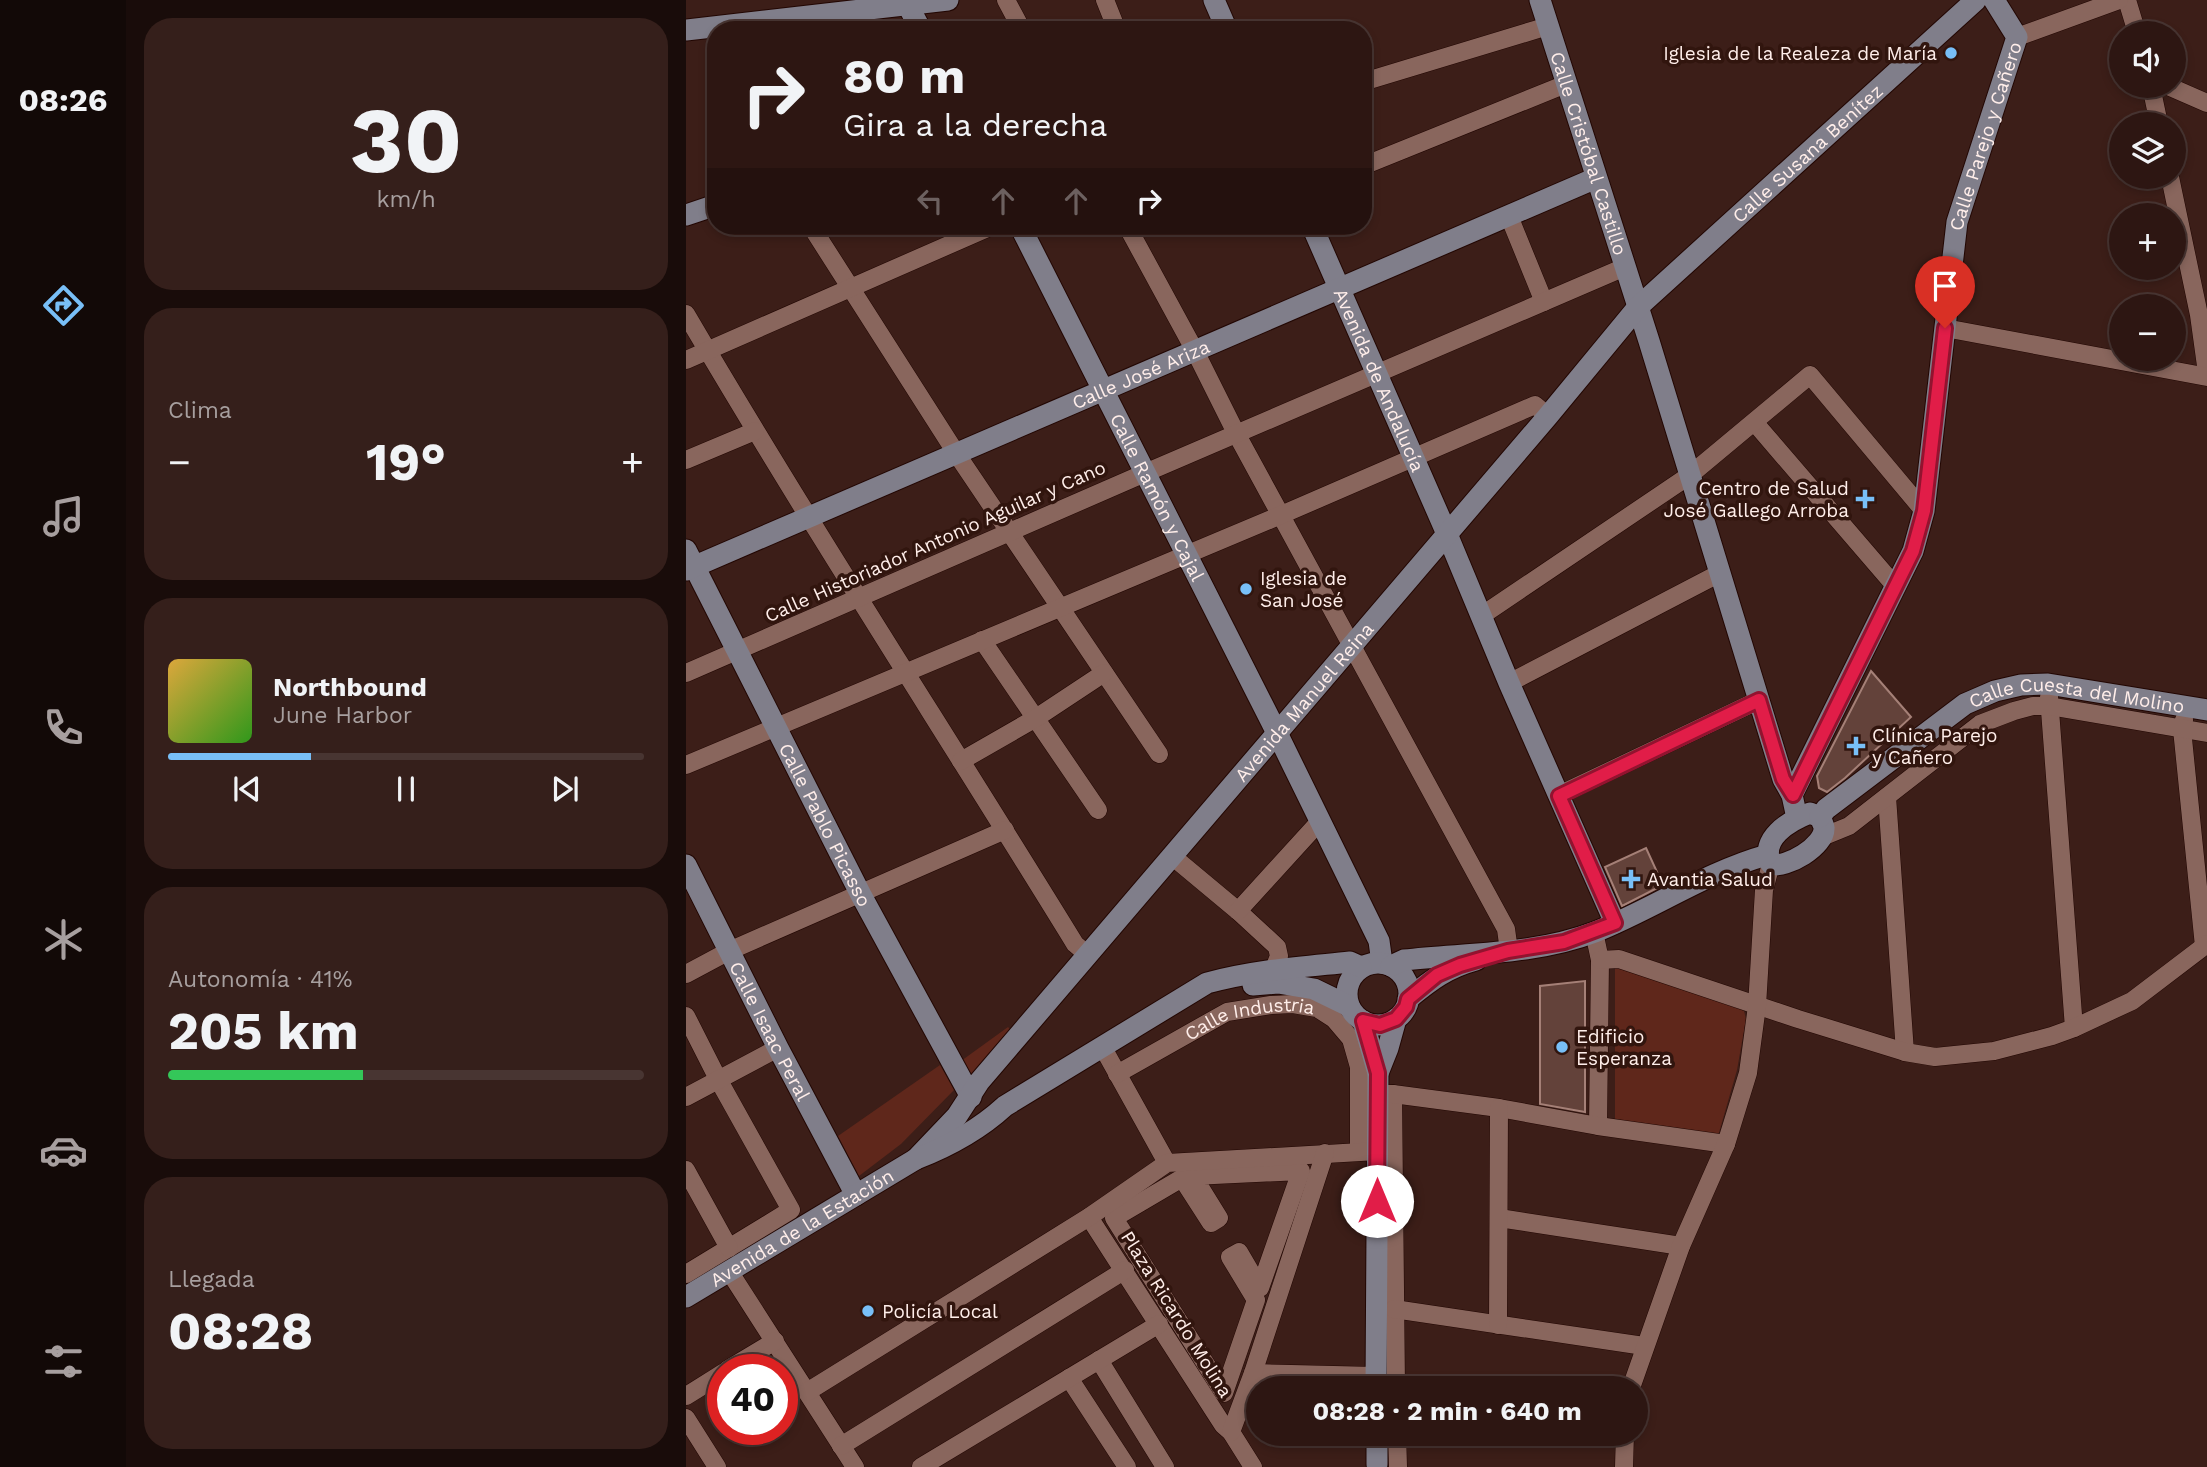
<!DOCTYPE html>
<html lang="es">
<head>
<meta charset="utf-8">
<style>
  :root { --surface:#2d1612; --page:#351f1b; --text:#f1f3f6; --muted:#a79f9f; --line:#483532; --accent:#78bff7 }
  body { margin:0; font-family:"Work Sans",sans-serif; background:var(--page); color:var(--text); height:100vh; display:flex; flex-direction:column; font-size:26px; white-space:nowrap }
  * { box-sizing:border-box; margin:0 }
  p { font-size:23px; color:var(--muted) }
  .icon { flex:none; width:38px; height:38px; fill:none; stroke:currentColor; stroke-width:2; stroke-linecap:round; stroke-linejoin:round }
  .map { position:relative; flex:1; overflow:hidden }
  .details { display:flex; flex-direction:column; gap:18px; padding:18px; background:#190c0a; width:560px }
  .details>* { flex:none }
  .hud { position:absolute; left:21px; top:21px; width:665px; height:214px; border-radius:28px; box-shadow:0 4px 10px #0003,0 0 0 2px var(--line); background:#2d1612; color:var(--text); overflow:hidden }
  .controls { position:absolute; left:1423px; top:21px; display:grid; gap:14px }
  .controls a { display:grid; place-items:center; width:77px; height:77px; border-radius:50%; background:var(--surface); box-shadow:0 4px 10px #0003,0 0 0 2px var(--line); font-size:35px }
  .speed { position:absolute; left:21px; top:1354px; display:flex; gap:14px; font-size:35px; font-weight:700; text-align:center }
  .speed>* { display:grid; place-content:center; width:91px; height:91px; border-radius:50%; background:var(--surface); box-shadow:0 4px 10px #0003,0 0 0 2px var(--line); line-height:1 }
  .speed .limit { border:10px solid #d22; background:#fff; color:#111 }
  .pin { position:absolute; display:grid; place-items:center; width:60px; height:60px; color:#fff; margin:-72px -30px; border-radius:50% 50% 50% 0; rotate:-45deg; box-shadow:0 0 7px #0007 }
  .pin .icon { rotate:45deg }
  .me { position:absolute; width:77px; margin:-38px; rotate:0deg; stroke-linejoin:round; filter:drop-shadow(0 0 5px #0008) }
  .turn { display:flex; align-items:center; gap:24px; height:147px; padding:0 21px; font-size:32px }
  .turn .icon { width:91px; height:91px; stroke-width:2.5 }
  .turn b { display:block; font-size:49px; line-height:60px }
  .lanes { display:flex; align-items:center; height:66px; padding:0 21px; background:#0003; justify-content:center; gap:35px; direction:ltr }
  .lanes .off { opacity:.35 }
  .big { font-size:52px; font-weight:700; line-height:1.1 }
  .details .widget { flex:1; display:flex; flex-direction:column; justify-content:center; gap:10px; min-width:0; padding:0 24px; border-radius:28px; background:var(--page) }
  .details .dial { align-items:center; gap:0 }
  .dial b { font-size:91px; line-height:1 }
  .song { display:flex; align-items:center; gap:21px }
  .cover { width:84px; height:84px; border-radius:10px; background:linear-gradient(135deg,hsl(40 70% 55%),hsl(110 70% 35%)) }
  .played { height:7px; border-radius:4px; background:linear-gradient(90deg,var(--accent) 30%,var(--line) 30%) }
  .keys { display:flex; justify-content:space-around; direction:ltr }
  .heat { display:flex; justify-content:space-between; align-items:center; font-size:38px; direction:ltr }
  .charge { height:10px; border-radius:5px; background:linear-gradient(90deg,#34c759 41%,var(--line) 0) }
  .trip { position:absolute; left:560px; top:1376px; width:402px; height:70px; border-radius:35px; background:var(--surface); box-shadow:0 4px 10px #0003,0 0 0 2px var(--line); font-weight:700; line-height:70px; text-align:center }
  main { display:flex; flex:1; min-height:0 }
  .tabs { display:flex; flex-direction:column; width:126px; justify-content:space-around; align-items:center; background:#120907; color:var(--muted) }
  .tabs .icon { width:49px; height:49px }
  .tabs .selected { color:var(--accent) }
  .tabs b { font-size:32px; color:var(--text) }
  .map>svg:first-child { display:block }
  .green { fill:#5f271b }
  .building { fill:#63423a; stroke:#a58077; stroke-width:2 }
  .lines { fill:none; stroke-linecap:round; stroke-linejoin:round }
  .street-casing { stroke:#220703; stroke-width:19 }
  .secondary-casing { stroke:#220703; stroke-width:23 }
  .street { stroke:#89665d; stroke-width:18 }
  .secondary { stroke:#807e8a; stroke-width:21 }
  .route-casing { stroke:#92132f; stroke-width:18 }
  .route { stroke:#e11d48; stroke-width:12 }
  .poi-dot { fill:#78bff7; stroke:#31150e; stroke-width:2.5 }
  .labels { text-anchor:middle; stroke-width:7; stroke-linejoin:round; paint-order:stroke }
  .poi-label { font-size:19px; fill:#ffeeea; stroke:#31150e; text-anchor:start }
  .street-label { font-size:19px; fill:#ffeeea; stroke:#31150e }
</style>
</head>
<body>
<main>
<nav class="tabs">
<b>08:26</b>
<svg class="icon selected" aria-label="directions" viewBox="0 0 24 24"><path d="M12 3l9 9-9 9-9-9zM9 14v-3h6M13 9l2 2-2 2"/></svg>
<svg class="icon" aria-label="music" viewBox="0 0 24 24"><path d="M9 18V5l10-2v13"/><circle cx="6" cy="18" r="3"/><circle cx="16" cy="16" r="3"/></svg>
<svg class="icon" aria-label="phone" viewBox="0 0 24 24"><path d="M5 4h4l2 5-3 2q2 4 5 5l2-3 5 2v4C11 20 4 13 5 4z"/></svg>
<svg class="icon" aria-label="climate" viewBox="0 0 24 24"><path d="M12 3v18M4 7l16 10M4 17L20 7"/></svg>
<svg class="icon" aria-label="car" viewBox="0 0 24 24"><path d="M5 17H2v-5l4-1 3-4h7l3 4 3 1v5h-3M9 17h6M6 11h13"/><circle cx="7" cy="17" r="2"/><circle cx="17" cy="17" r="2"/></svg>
<svg class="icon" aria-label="filters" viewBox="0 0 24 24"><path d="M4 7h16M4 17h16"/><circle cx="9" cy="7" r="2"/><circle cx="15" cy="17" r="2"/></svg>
</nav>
<section class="details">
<div class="widget dial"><b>30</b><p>km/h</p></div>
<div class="widget"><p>Clima</p>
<div class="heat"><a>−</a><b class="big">19°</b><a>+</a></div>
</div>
<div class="widget">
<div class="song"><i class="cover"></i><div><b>Northbound</b><p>June Harbor</p></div></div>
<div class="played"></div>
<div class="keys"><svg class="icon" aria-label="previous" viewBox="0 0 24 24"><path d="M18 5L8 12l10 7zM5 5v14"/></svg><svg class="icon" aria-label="pause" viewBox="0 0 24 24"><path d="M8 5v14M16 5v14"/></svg><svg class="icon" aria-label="next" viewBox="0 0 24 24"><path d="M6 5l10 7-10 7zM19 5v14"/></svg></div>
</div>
<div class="widget"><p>Autonomía · 41%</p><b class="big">205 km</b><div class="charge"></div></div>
<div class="widget"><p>Llegada</p><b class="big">08:28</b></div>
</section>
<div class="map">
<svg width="1521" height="1467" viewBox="0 0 1521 1467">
  <rect width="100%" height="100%" fill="#3c1e18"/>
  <path class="green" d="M929 965 1053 1006 1058 1011 1060 1019 1051 1070 1032 1136 929 1119Z
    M322 1027 330 1036 289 1083 275 1061Z
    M254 1065 268 1090 215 1144 173 1176 152 1136Z"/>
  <path class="building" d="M1185 671 1225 717 1159 778 1141 792 1133 788 1131 776Z
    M960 848 977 885 936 906 919 867Z
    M899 981V1112L854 1104V986Z"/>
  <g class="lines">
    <g class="street-casing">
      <g id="street">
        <path d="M320 0 336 30"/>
        <path d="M419 0 431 30"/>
        <path d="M1441 0 1451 33"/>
        <path d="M1331 37 1433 0"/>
        <path d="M677 82 862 26"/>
        <path d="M1465 86 1473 124"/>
        <path d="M1482 86 1521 103"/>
        <path d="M677 166 880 84"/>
        <path d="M1484 177 1513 315 1521 373"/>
        <path d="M823 216 858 302"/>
        <path d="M125 226 270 453 473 754"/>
        <path d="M441 226 509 351 550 433 820 929 823 951"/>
        <path d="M0 314C125 527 260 734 389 944L402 955"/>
        <path d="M1259 328 1521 377"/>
        <path d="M0 360 306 226"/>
        <path d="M1069 423 1210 587"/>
        <path d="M0 460 69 431"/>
        <path d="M795 616 1004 475 1124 375 1238 511"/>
        <path d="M296 640 412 810"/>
        <path d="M0 673 459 473 939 267"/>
        <path d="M823 683 1034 573"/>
        <path d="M1363 697 1388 1028"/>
        <path d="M1498 720 1496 729 1518 946"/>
        <path d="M275 761 350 718 418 673"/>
        <path d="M0 765 595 515 849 405 862 416"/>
        <path d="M873 795 1073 700"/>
        <path d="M1201 797 1219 1052"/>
        <path d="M1136 837 1163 826 1294 724 1328 711 1347 706H1363L1521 733"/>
        <path d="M486 856 552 911 591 947 593 956 588 969"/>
        <path d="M552 911 634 821"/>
        <path d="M908 932 914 960 912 1126"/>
        <path d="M914 960 933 959 1112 1019 1219 1052 1249 1057 1308 1051 1366 1036 1388 1028 1446 1001 1521 944"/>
        <path d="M0 974 43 951 319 830"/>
        <path d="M0 1016 32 1079 105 1210 0 1274"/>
        <path d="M416 1046 481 1163"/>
        <path id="s1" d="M431 1074 541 1012 585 1005 607 1004 631 1008 648 1019 665 1039 673 1067V1151"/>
        <path d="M696 1094H707L710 1388"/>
        <path d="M707 1094 813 1108 912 1126 1040 1144"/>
        <path d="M0 1097 92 1048"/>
        <path d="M0 1170 43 1248"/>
        <path d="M615 1171 574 1288 553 1252 544 1257 570 1300 538 1393 428 1218 496 1178 525 1223 533 1218 507 1176Z"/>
        <path d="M403 1217 537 1425 545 1432 567 1467"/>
        <path d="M813 1218 995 1246"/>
        <path d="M43 1271 169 1467"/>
        <path d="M708 1309 958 1346"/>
        <path d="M812 1325 813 1108"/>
        <path d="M413 1360 479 1467"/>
        <path d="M41 1370 89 1341"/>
        <path d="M567 1373 690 1376"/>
        <path d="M383 1378 441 1467"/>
        <path d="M945 1388 995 1246 1040 1144 1062 1073 1071 1006 1078 890 1085 864"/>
        <path d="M121 1392 403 1217 481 1163 692 1151"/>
        <path d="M0 1396 37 1373"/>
        <path d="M0 1418 31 1467"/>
        <path d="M545 1432 567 1373 639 1153"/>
        <path d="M711 1433 712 1467"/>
        <path d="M155 1446 439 1270"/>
        <path d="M235 1467 473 1324"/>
        <path d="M938 1467 939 1433"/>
      </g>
    </g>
    <g class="secondary-casing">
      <g id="secondary">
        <path d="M219 0 235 30"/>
        <path d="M528 0 541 30"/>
        <path id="s2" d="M854 0 963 341 1097 779 1106 795 1111 818"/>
        <path d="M0 30 262 0"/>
        <path d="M0 215 30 205"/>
        <path id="s3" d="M334 226 591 733 693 941 696 963"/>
        <path id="s4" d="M626 226 761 534 823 683 929 923"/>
        <path id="s5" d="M0 550 175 895 285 1097"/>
        <path id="s6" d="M0 570 910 178"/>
        <path id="s7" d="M1106 795 1227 551 1238 511 1271 222 1331 37 1308 0"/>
        <path d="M1124 813 1134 817C1135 820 1138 825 1138 828 1139 846 1100 869 1085 864 1073 839 1103 821 1124 813Z"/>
        <path id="s8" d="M1134 817 1140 809 1279 704 1309 691 1335 685 1362 684 1521 710"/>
        <path id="s9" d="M0 865 92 1048 170 1195"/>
        <circle cx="692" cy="994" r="31"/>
        <path d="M705 966 718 960C781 953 849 955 909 932 967 909 1020 872 1081 855"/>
        <path d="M567 985 592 983 628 989 663 1006"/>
        <path d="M722 999C745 980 761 968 790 960"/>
        <path d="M677 1021 692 1073 690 1388"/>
        <path d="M692 1073 702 1048 710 1019"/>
        <path id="s10" d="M230 1159 271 1116 293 1082 862 416 952 307 1290 0"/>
        <path id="s11" d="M0 1297 230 1159C261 1147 294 1129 319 1106L521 983C568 970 616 967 664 962L675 967"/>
        <path d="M691 1433V1464"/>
      </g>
    </g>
    <use href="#street" class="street"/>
    <use href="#secondary" class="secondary"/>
  </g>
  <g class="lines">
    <g class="route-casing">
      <path id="route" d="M691 1201 692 1073 677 1021 694 1025 710 1019 720 1007 722 999 751 975 774 965 822 951 878 942 929 923 873 796 1073 700 1097 779 1107 795 1227 551 1238 511 1259 328"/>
    </g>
    <use href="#route" class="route"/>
  </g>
  <g class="poi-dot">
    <circle cx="1265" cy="53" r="7"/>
    <path d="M1175.5 488.5h7v7h7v7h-7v7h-7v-7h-7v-7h7z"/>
    <circle cx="560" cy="589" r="7"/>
    <path d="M1166.5 735.5h7v7h7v7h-7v7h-7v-7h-7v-7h7z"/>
    <path d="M941.5 868.5h7v7h7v7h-7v7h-7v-7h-7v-7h7z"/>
    <circle cx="876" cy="1047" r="7"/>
    <circle cx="182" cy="1311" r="7"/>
  </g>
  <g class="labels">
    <g class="poi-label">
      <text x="1251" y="60" text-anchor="end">Iglesia de la Realeza de María</text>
      <text x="1163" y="495" text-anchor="end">Centro de Salud<tspan x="1163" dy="22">José Gallego Arroba</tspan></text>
      <text x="574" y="585">Iglesia de<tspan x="574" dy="22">San José</tspan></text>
      <text x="1186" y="742">Clínica Parejo<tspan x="1186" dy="22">y Cañero</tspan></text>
      <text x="961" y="886">Avantia Salud</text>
      <text x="890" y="1043">Edificio<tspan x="890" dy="22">Esperanza</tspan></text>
      <text x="196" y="1318">Policía Local</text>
    </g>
    <g class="street-label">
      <text dy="7" stroke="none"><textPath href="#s7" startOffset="695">Calle Parejo y Cañero</textPath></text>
      <text dy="7" stroke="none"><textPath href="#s2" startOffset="161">Calle Cristóbal Castillo</textPath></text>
      <text dy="7" stroke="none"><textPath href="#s10" startOffset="1346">Calle Susana Benítez</textPath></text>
      <text dy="7" stroke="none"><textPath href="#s6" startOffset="495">Calle José Ariza</textPath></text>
      <text dy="7" stroke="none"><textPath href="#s4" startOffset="168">Avenida de Andalucía</textPath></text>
      <text dy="7" stroke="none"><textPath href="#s3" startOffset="304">Calle Ramón y Cajal</textPath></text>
      <text transform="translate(249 541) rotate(-24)" y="7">Calle Historiador Antonio Aguilar y Cano</text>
      <text dy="7" stroke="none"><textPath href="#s10" startOffset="600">Avenida Manuel Reina</textPath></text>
      <text dy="7" stroke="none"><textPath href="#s8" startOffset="299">Calle Cuesta del Molino</textPath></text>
      <text dy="7" stroke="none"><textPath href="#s5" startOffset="308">Calle Pablo Picasso</textPath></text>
      <text dy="7" stroke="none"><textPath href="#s1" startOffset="147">Calle Industria</textPath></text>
      <text dy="7" stroke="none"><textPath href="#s9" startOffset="186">Calle Isaac Peral</textPath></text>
      <text dy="7" stroke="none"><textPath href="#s11" startOffset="135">Avenida de la Estación</textPath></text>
      <text transform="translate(491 1314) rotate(58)" y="7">Plaza Ricardo Molina</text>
    </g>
  </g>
</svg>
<div class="controls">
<a><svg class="icon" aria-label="sound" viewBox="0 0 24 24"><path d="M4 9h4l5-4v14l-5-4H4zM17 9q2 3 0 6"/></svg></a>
<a><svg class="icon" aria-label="layers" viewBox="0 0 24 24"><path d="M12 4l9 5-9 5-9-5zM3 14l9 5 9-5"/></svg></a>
<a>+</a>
<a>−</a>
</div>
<div class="speed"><div class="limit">40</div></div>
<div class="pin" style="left:1259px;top:328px;background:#d93025"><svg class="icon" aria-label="arrive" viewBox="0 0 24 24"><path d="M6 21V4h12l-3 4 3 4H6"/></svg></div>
<svg class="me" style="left:691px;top:1201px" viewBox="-20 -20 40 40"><circle r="19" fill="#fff"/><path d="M0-13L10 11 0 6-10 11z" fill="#e11d48"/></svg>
<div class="trip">08:28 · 2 min · 640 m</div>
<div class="hud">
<div class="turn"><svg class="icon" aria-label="right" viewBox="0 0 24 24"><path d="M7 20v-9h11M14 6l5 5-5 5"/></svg><div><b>80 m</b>Gira a la derecha</div></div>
<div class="lanes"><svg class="icon off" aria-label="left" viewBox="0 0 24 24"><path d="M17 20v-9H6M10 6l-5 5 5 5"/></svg><svg class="icon off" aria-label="ahead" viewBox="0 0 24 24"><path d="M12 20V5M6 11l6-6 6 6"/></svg><svg class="icon off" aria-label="ahead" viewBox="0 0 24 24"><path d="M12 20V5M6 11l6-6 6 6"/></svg><svg class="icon" aria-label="right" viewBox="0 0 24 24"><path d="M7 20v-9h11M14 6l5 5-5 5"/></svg></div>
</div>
</div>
</main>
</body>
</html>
